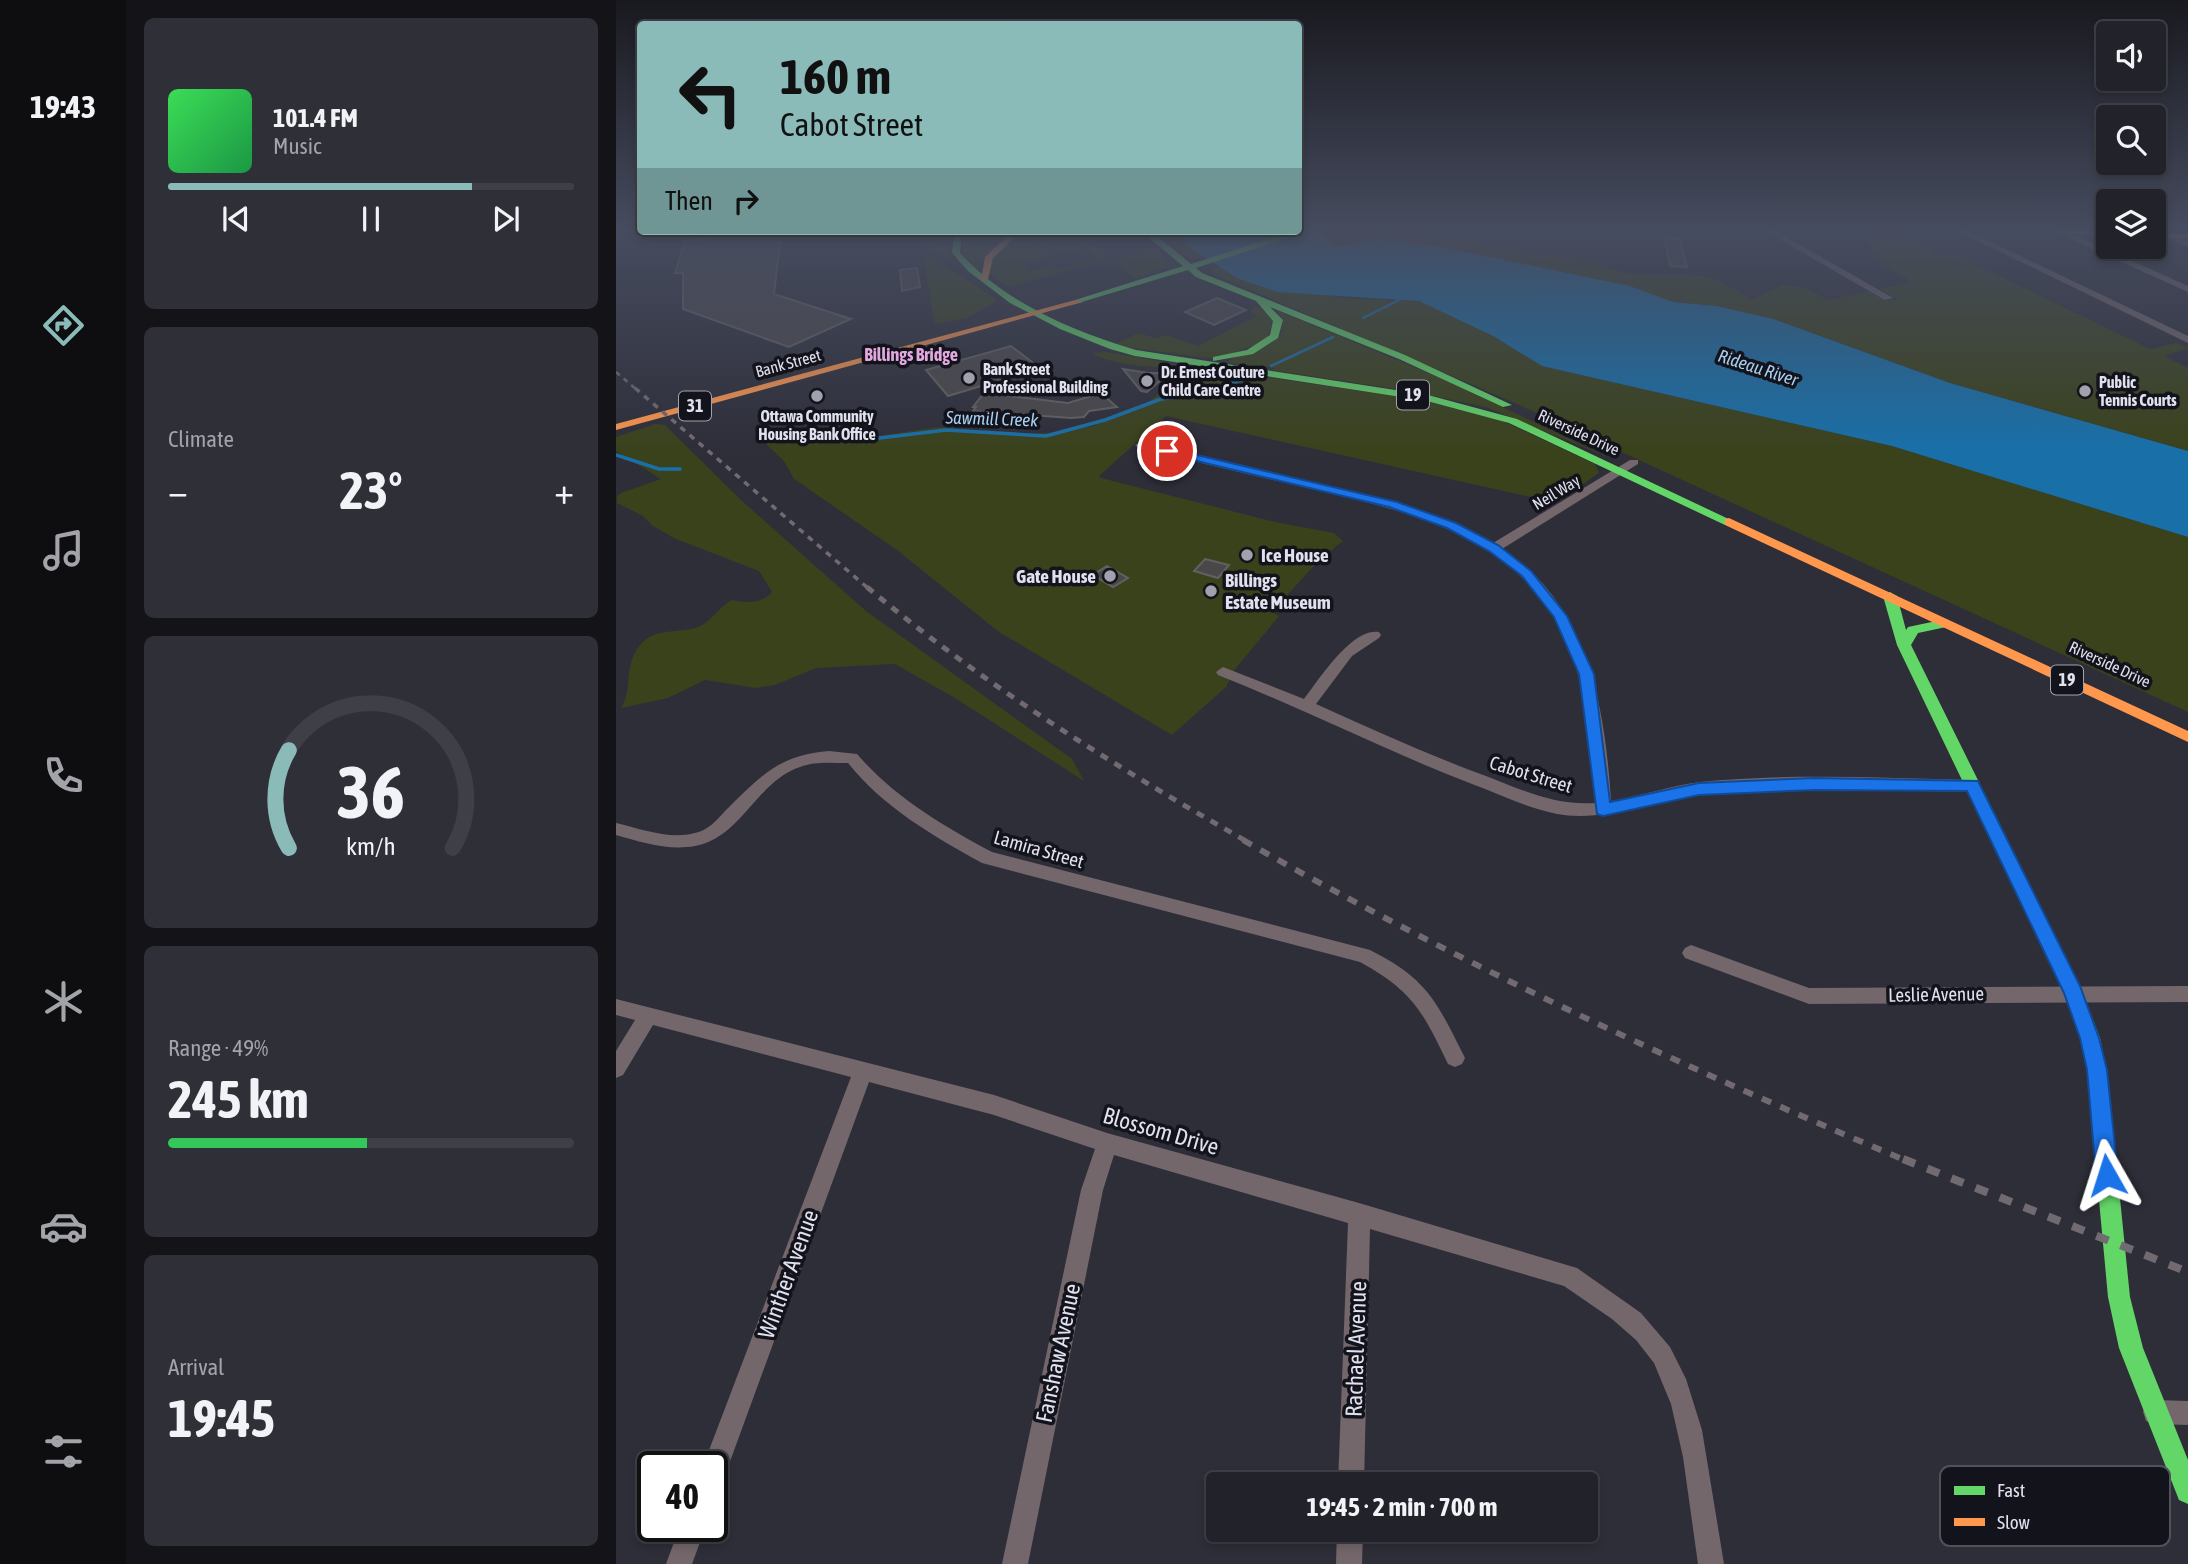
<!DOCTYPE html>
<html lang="en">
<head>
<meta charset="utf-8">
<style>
  :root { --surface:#22222b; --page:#2e2f37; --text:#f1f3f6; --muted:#a2a4a9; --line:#3f3f47; --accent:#8bbbb9 }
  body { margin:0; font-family:"Asap Condensed",sans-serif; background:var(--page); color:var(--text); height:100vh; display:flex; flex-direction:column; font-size:26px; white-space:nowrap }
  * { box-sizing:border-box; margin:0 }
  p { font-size:23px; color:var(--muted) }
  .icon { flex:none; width:38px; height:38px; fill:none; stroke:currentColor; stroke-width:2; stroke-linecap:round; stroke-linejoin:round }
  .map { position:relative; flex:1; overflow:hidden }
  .side { display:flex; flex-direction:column; gap:18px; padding:18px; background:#131318; width:490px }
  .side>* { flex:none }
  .guide { position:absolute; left:21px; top:21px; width:665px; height:214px; border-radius:7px; box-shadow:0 4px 10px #0003,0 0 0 2px var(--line); background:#8bbbb9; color:#111; overflow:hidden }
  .buttons { position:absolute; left:1480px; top:21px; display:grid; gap:14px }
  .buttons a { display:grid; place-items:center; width:70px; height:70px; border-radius:7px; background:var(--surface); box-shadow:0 4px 10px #0003,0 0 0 2px var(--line); font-size:35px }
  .speed { position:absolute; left:21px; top:1451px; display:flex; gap:14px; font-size:35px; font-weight:700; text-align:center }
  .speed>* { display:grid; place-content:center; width:91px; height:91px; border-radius:50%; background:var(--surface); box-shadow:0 4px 10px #0003,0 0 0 2px var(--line); line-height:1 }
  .speed .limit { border:4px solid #111; border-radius:10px; background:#fff; color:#111 }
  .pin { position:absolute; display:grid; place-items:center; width:60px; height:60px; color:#fff; margin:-30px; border:4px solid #fff; border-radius:50%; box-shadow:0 2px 7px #0007 }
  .me { position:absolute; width:77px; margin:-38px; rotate:354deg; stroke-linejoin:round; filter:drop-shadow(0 0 5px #0008) }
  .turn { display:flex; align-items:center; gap:24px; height:147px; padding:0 28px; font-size:32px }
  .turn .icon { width:91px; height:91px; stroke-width:2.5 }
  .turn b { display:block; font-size:49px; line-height:60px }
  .then { display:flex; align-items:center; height:66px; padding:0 28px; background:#0003; gap:14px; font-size:26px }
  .big { font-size:52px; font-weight:700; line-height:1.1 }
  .side .card { flex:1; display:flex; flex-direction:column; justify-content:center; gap:10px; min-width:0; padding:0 24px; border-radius:10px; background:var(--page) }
  .side .dial { align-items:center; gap:0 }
  .dial svg { height:182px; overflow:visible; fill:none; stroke:var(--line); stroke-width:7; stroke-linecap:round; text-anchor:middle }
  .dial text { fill:var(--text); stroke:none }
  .song { display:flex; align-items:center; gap:21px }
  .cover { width:84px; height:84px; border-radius:10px; background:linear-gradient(135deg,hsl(130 70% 55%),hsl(140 70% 35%)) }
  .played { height:7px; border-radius:4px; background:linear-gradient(90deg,var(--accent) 75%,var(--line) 75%) }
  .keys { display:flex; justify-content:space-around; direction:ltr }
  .heat { display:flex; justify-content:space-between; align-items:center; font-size:38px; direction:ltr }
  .charge { height:10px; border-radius:5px; background:linear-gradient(90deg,#34c759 49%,var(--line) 0) }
  .trip { position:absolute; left:590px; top:1472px; width:392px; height:70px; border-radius:7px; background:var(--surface); box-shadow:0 4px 10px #0003,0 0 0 2px var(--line); font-weight:700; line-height:70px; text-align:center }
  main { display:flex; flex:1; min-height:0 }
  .tab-bar { display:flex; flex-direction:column; width:126px; justify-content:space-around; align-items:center; background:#0e0e11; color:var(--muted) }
  .tab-bar .icon { width:49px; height:49px }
  .tab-bar .current { color:var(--accent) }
  .tab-bar b { font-size:32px; color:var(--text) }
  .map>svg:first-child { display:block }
  .green { fill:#3a421c }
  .water { fill:#1970a9 }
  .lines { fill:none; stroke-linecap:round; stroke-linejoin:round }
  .stream-far1 { stroke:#1970a9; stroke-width:2.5 }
  .stream { stroke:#1970a9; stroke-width:3.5 }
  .building { fill:#4a4749; stroke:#636061; stroke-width:2 }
  .street { fill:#74676b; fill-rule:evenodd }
  .fast { fill:#63d668; fill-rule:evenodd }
  .slow { fill:#ff974d; fill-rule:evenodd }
  .rail-far4 { stroke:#726a71; stroke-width:2.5; stroke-dasharray:5 5; stroke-linecap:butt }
  .rail-far3 { stroke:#726a71; stroke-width:3.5; stroke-dasharray:6 6; stroke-linecap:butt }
  .rail-far2 { stroke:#726a71; stroke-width:5; stroke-dasharray:8 8; stroke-linecap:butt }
  .rail-far1 { stroke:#726a71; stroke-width:6; stroke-dasharray:10 10; stroke-linecap:butt }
  .rail { stroke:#726a71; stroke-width:8; stroke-dasharray:13 13; stroke-linecap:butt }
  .route { fill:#1a73e8; stroke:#114b97; stroke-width:2 }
  .poi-dot { fill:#a2a2af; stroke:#13131c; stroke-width:2.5 }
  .labels { text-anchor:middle; stroke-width:7; stroke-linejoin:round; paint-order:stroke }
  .far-street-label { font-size:16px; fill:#e1e0ee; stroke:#13131c }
  .far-poi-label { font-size:16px; font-weight:bold; fill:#e1e0ee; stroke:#13131c; text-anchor:start }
  .far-neighbourhood-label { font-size:18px; font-weight:bold; fill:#e3a8e0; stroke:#13131c }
  .far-water-label { font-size:18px; font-style:italic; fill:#a7cfef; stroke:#13131c }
  .shield { fill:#13131c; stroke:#a3a2af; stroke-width:2 }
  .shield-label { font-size:18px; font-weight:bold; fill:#e1e0ee }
  .poi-label { font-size:19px; font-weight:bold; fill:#e1e0ee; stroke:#13131c; text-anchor:start }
  .street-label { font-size:19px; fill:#e1e0ee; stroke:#13131c }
  .near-street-label { font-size:23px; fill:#e1e0ee; stroke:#13131c }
  .key { fill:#13131c; stroke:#51505b; stroke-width:2 }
  .key-label { font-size:19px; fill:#e1e0ee }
</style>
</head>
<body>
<main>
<nav class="tab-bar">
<b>19:43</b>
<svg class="icon current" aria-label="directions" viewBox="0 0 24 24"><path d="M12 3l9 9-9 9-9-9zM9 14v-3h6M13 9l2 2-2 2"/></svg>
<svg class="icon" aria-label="music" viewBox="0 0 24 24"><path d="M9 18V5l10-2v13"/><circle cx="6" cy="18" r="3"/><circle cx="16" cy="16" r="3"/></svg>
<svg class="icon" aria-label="phone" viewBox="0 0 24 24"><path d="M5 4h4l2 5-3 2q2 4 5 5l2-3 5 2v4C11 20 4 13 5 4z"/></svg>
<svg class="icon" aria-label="climate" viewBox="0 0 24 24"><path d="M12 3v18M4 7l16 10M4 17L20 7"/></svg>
<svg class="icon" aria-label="car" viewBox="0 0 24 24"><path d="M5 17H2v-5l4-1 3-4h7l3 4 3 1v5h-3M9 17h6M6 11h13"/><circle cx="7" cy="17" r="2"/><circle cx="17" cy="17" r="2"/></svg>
<svg class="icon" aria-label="filters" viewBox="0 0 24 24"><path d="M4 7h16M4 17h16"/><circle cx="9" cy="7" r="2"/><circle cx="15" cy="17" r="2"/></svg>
</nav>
<section class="side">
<div class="card">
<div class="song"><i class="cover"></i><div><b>101.4 FM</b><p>Music</p></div></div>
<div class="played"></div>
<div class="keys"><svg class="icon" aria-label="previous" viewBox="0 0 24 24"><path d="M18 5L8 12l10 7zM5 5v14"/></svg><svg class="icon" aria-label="pause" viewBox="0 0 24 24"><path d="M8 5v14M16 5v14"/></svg><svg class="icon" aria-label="next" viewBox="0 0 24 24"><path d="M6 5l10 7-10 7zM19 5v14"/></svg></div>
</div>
<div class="card"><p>Climate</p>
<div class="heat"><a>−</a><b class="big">23°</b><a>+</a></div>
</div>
<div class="card dial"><svg viewBox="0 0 100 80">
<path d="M14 69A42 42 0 1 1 86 69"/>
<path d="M14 69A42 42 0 0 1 14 26" stroke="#8bbbb9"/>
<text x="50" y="56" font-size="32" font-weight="700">36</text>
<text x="50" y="72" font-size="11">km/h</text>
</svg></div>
<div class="card"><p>Range · 49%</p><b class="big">245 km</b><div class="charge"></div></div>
<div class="card"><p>Arrival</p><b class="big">19:45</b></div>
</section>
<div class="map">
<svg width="1572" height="1564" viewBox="0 0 1572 1564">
  <rect width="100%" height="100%" fill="#2e2e39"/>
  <path class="green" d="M358 231H398L382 243 362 269 346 257 348 233Z
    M407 231H514L472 242 490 256 486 261 394 287 374 274 373 261C396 239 404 237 434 250L431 252 436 256 405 264 414 271 438 265 443 269 482 259 469 247 447 253 405 238 402 236Z
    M540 231 559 232 589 257 576 260Z
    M708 231H810L915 254 980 261C1009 282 1054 272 1087 276 1103 279 1122 292 1137 299L1167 285 1189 288 1213 300 1253 291 1271 301 1281 299 1264 289 1296 282 1265 264 1243 231H1294L1319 254 1340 255 1534 349 1561 343 1572 348 1548 356 1572 368V451L1334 383 1157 319 1101 306 1057 302 1014 286 821 246 764 239 720 247 703 235Z
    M334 235 333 253 344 268 305 241Z
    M540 249 555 266 518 278 496 260Z
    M315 257 376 296 381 301 351 318 319 324 308 258Z
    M604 266 621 278 723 298 803 301 877 336 926 366 1276 446 1572 537V712L890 399 595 273 596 269Z
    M640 306 658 318 650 341 610 356 592 358 501 346 500 344 522 333 540 338 550 335 582 346 642 315 633 312Z
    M660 310 827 379 996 459 870 407 793 391 656 370 659 368 649 366 645 369 610 362 665 334 667 319Z
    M491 352 558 364C548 372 486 362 476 353Z
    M575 366 805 400 884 420 979 464 983 473 941 502H937L550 416 483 476 485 478 659 522 718 533 727 541 704 559 656 612 663 616 619 669 610 687 556 735 383 632 281 550 178 479 168 461 148 442 153 438 205 434 255 437 322 427 416 434 441 432 477 426 527 407Z
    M39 424 49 425 125 500 250 611 456 759 468 781 339 698 279 664 200 668 159 685 140 688 89 680 52 698 5 708C15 692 10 676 16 660 31 620 62 638 86 625 98 618 104 606 116 600 130 603 146 604 156 592L143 571 60 539 37 526 27 516 1 503V496L5 493 45 479 0 451V437Z"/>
  <path class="water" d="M559 231H700L720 247 764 239 821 246 1014 286 1057 302 1101 306 1157 319 1334 383 1572 451V537L1276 446 926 366 877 336 803 301 661 292 621 278 573 247Z"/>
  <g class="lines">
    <path class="stream-far1" d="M747 318 785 299
      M655 366 717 337
      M594 390 633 378"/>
    <path class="stream" d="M153 438 239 441 330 430 430 436 489 420 545 399 573 396 599 388
      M0 455 43 469H64"/>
  </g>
  <path class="building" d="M95 231H160V243L164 242 158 294 235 319 173 347 67 309V273H59L69 241 93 238Z
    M1048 238 1064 239 1071 267 1054 266Z
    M301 268 304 287 286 291 284 270Z
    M601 298 630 310 598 325 569 312Z
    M395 346 424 368 332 396 310 370Z
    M507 369 532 373H553L531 392 525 391Z
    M368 393 452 403 485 393 501 407 473 411 468 417 455 418 357 411 360 407H357Z
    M589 559 613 565 602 578 578 571Z
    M491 566 512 578 497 587 477 575Z"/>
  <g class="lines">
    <path class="street" d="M1149 231H1160L1277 298 1269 300Z
      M1341 231H1352L1572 336V343Z
      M1449 231 1572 286V292L1439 232Z
      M1555 234 1572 241V247L1552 238V234Z
      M525 442 798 508 833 521 877 543 1014 460H1022V464L886 549C972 604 989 706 995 801 1025 796 1053 786 1084 782 1174 773 1267 778 1357 780L1365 786 1357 792C1267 790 1176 786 1086 794 1037 798 991 823 941 814 911 808 883 794 856 784 770 751 688 709 602 675L600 672 607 667 612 669 688 699C702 681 736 627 763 632L765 635 763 638 736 656 700 704C756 729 812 755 870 776 906 790 939 806 979 803 976 740 971 673 938 618 887 530 778 508 687 487 631 474 576 461 521 447L519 445Z
      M213 751 241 754C278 797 327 826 376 852L754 950C809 978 819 998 846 1052L849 1058 846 1064 839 1067 832 1064C807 1012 797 991 744 962L366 863C317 836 267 807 232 763 216 763 199 761 184 767 141 781 125 838 79 846 52 851 25 842 0 835V823C25 829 54 840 79 833 91 831 101 820 109 811 144 777 162 755 213 751Z
      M1075 945 1193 988 1572 986V1002L1193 1004 1069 958 1066 953 1069 948Z
      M0 999 378 1095 491 1133 743 1203 961 1268 1025 1313 1054 1347 1070 1379 1086 1430 1108 1564H1082L1067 1457 1055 1404 1038 1363 1020 1340 996 1319 948 1286 754 1229 748 1484H722L732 1223 498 1155 487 1190 412 1564H386L465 1190 479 1149 378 1115 253 1082 109 1475 105 1484 96 1488V1466H87L235 1077 37 1025 7 1075 0 1078V1051L19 1020 0 1015Z
      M1539 1400 1572 1401V1425L1539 1424 1530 1421 1527 1412 1530 1403Z
      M64 1526H90L76 1564H50Z
      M721 1530H747L746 1564H720Z"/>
    <path class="fast" d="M338 231H346L344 253C390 303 456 331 520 350L812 395 901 419 1119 522 1117 525H1109L893 423 811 401 519 356 494 349 444 329 394 303 352 271 336 253Z
      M525 231H535L575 264 678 231H692L580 268 586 273 789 355 896 405 887 407 783 359 654 307 667 320 662 338 637 354 597 361V357L631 350 654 335 657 321 640 301 580 277 572 270 459 304V300L567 266Z
      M1439 231H1493V235L1443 233Z
      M1274 592 1281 596 1290 630 1292 627 1330 619 1337 623 1335 626 1302 633 1295 645 1464 986 1484 1038 1491 1071 1514 1297 1527 1348 1572 1460V1504L1563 1500 1503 1348 1492 1297 1471 1071 1464 1038 1448 992 1281 645 1267 596Z"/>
    <path class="slow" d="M397 231H406L377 258 372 279 365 281 369 257Z
      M1538 233 1572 234V238L1538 237Z
      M459 300 467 302 0 430V424Z
      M1113 518 1572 731V742L1109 525V519Z"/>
    <path class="rail-far4" d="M0 372 21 390"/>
    <path class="rail-far3" d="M19 388 253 589"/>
    <path class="rail-far2" d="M251 587C368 685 498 766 630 841"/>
    <path class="rail-far1" d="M627 840C840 962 1065 1066 1291 1161"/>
    <path class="rail" d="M1287 1159 1572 1272"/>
  </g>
  <linearGradient id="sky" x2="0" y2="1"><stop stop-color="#19191f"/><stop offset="0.51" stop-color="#464c5f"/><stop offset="1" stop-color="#464c5f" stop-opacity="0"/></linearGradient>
  <rect width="1572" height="450" fill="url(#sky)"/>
  <path class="route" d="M551 448 781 502 840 523 882 545 915 571 951 616 978 674 994 802 1083 783 1198 778 1362 781 1464 986 1483 1038 1491 1070 1502 1175 1498 1183 1491 1186 1483 1183 1480 1175 1471 1070 1464 1038 1448 993 1351 791 1198 790 1083 795 987 816 981 814 963 674 938 617 906 576 873 551 831 528 773 507 547 453V449Z"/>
  <g class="poi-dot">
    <circle cx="353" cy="378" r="7"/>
    <circle cx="531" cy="381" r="7"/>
    <circle cx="1469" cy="391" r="7"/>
    <circle cx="201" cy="396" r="7"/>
    <circle cx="631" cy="555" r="7"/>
    <circle cx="494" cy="576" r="7"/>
    <circle cx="595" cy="591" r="7"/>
  </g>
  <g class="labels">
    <g class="far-street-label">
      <text transform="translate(172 363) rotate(-15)" y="6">Bank Street</text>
      <text transform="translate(963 432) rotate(25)" y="6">Riverside Drive</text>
      <text transform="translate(940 492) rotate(-31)" y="6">Neil Way</text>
      <text transform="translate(1494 664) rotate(25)" y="6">Riverside Drive</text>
    </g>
    <g class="far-poi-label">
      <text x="367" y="375">Bank Street<tspan x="367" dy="18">Professional Building</tspan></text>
      <text x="545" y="378">Dr. Ernest Couture<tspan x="545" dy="18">Child Care Centre</tspan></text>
      <text x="1483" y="388">Public<tspan x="1483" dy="18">Tennis Courts</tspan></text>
      <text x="201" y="422" text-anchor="middle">Ottawa Community<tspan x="201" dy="18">Housing Bank Office</tspan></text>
    </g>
    <g class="far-neighbourhood-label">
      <text x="295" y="361">Billings Bridge</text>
    </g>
    <g class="far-water-label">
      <text transform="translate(1142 368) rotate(18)" y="6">Rideau River</text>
      <text transform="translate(376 419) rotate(2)" y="6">Sawmill Creek</text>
    </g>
    <g class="shield">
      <rect x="781" y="380.5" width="32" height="29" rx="5"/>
      <rect x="63" y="391.5" width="32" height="29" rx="5"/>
      <rect x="1435" y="665.5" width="32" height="29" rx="5"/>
    </g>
    <g class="shield-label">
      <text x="797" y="401">19</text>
      <text x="79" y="412">31</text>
      <text x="1451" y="686">19</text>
    </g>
    <g class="poi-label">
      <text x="645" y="562">Ice House</text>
      <text x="480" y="583" text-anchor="end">Gate House</text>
      <text x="609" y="587">Billings<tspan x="609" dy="22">Estate Museum</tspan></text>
    </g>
    <g class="street-label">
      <text transform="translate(915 774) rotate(17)" y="7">Cabot Street</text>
      <text transform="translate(423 849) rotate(16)" y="7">Lamira Street</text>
      <text transform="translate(1320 994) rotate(-1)" y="7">Leslie Avenue</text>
    </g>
    <g class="near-street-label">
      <text transform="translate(545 1131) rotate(16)" y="8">Blossom Drive</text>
      <text transform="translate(172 1274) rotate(-70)" y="8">Winther Avenue</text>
      <text transform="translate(740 1349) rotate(-88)" y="8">Rachael Avenue</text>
      <text transform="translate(442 1353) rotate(-78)" y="8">Fanshaw Avenue</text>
    </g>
  </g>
  <rect x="1324" y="1466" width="230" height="80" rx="10" class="key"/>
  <rect x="1338" y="1486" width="31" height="9" fill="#63d668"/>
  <rect x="1338" y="1518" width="31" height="8" fill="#ff974d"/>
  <g class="key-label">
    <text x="1381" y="1497">Fast</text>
    <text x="1381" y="1529">Slow</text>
  </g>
</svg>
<div class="buttons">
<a><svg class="icon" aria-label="sound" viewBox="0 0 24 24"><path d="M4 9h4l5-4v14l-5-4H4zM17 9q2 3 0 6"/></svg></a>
<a><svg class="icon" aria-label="search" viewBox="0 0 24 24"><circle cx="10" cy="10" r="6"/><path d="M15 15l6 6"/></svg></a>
<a><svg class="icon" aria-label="layers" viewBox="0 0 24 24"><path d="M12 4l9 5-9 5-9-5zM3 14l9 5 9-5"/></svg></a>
</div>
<div class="speed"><div class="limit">40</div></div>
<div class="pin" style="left:551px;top:451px;background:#d93025"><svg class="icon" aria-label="arrive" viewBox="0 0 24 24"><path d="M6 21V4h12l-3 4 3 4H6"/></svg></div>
<svg class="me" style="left:1491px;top:1175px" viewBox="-20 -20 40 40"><path d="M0-17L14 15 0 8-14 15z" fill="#1a73e8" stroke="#fff" stroke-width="4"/></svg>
<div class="trip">19:45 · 2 min · 700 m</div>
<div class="guide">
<div class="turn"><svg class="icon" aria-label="left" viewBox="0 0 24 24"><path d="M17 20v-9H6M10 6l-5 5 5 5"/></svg><div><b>160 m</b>Cabot Street</div></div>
<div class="then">Then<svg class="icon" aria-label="right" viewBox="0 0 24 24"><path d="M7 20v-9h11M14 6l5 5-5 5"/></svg></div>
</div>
</div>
</main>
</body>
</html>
